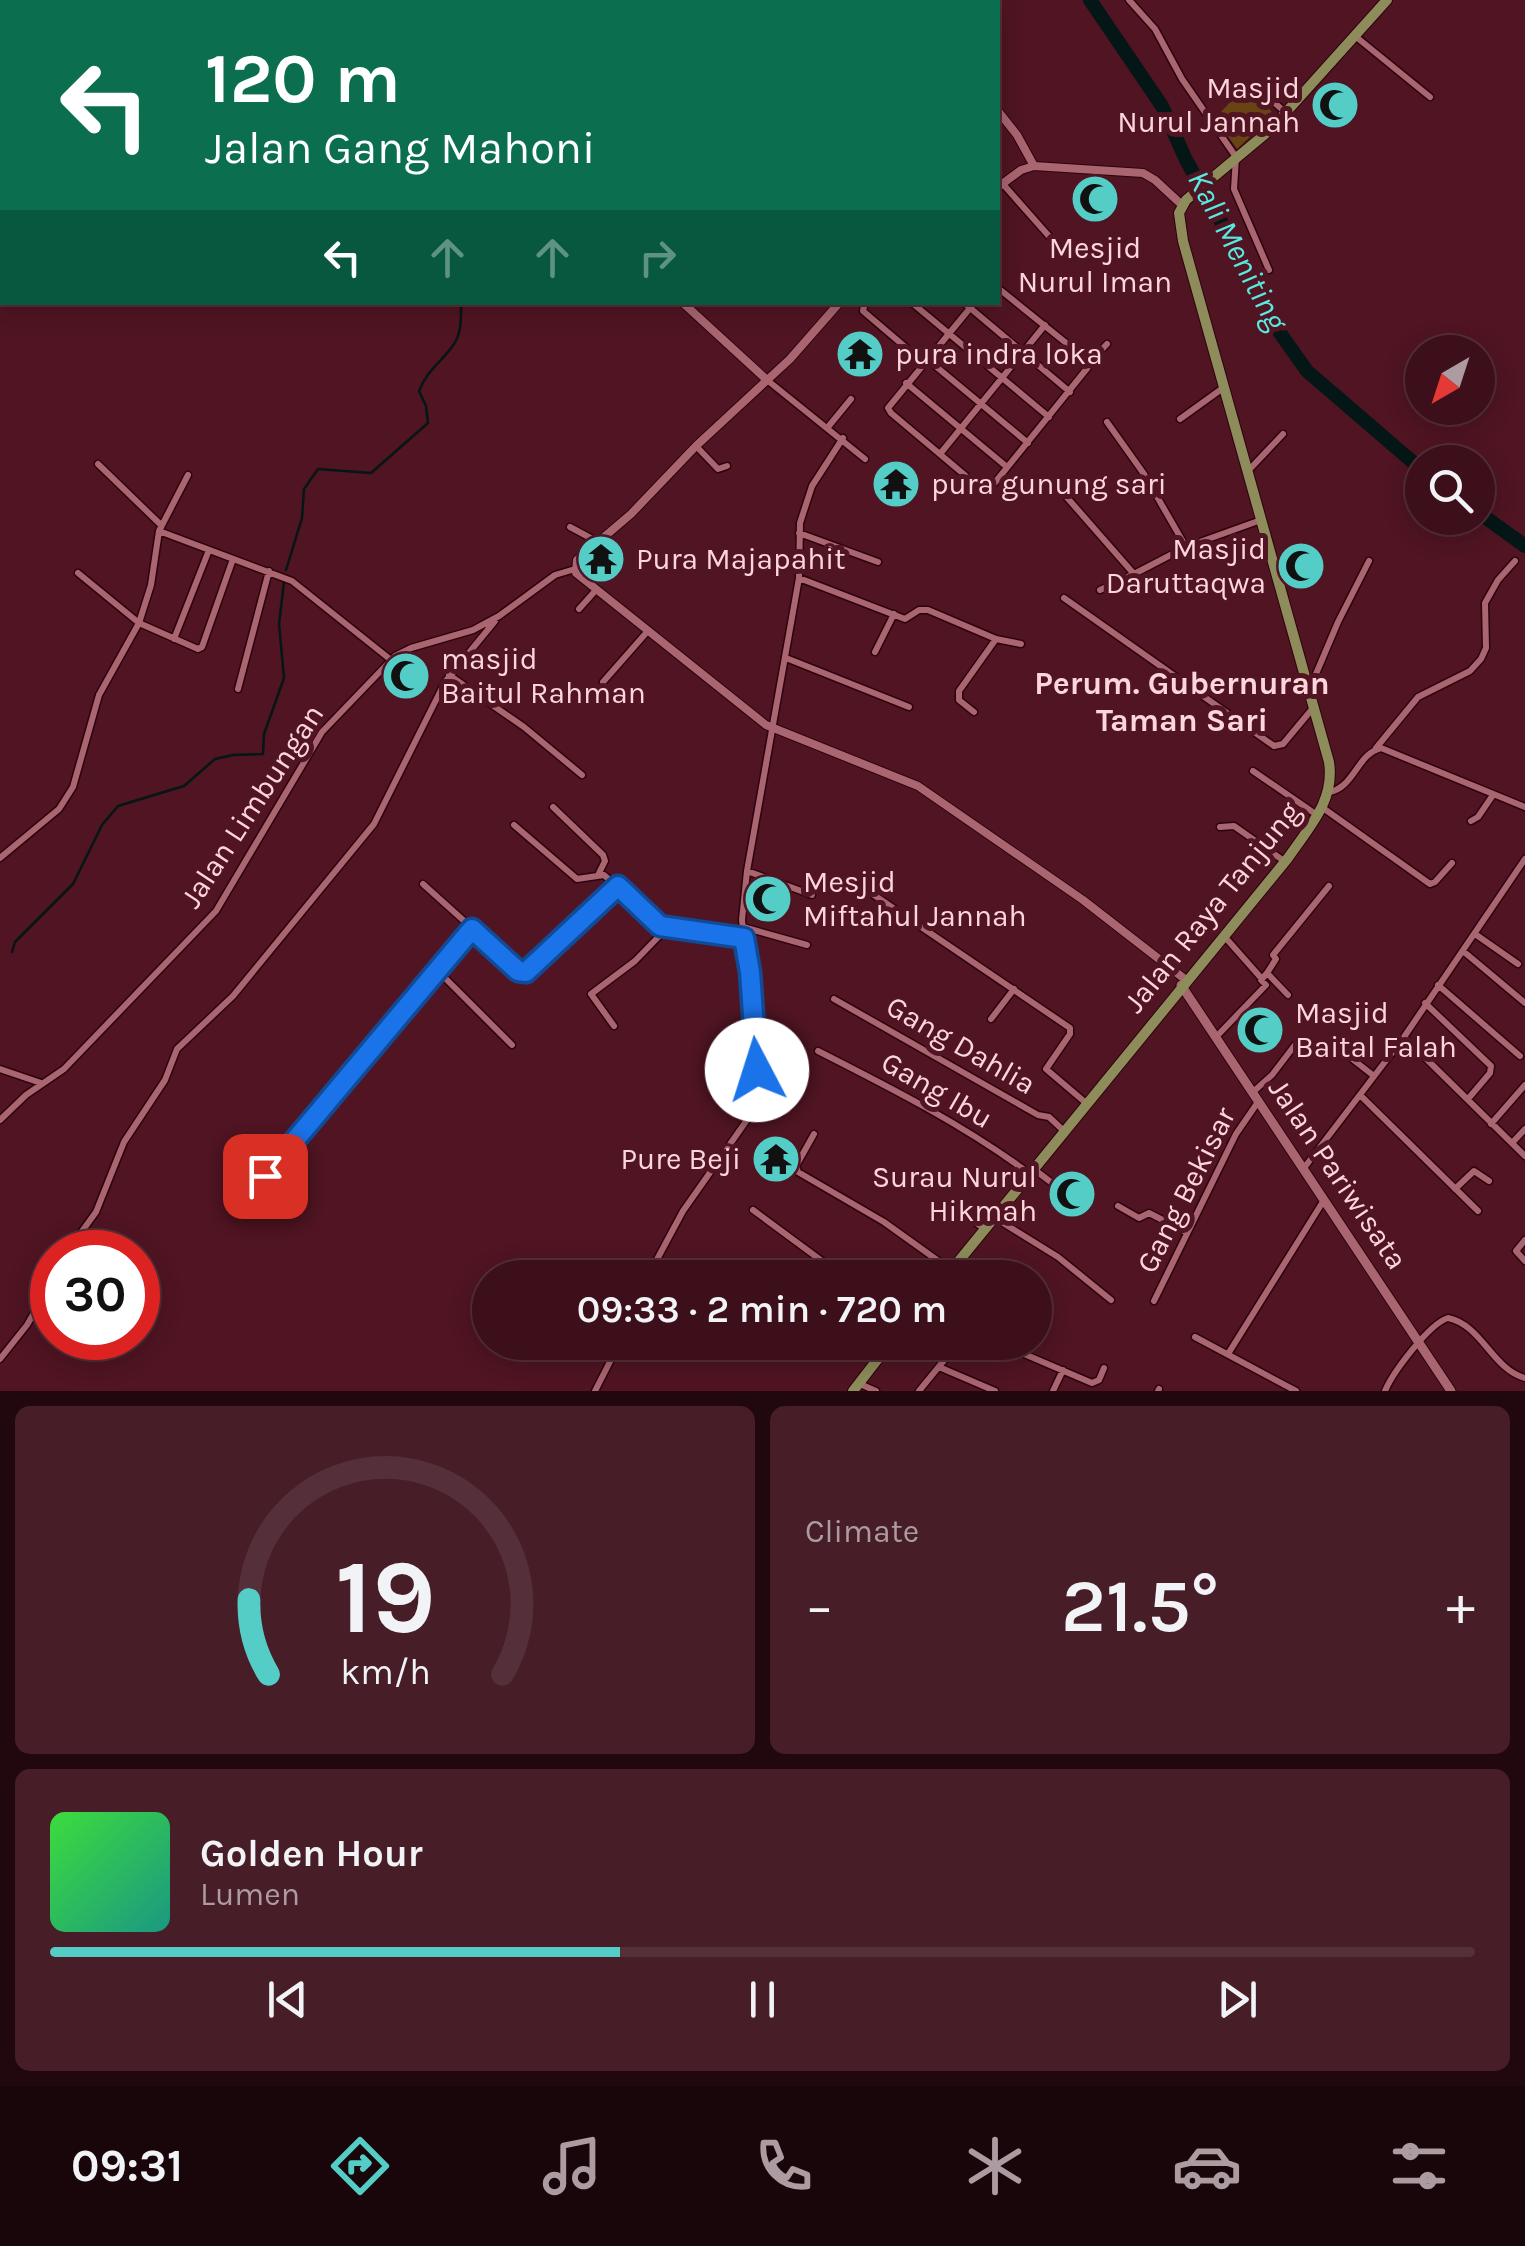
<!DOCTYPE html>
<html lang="en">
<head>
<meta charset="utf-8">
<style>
  :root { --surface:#3c0f1a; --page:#471d27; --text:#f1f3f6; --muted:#ac9ca2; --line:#552f39; --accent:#54cdc7 }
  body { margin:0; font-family:Karla,sans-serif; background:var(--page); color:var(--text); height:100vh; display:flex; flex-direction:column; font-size:38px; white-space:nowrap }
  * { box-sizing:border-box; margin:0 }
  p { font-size:32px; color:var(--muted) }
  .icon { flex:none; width:55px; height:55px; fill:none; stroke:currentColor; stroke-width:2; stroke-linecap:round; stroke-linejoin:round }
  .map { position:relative; height:1391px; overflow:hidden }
  .sheet { display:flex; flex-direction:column; gap:15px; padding:15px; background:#21080e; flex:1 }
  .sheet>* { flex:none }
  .banner { position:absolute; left:0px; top:0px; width:1000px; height:305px; box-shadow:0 5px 25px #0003,0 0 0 2px var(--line); background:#0b6e4f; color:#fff; overflow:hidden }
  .needle { width:65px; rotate:219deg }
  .tools { position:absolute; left:1405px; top:335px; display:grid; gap:20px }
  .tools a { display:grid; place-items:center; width:90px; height:90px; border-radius:50%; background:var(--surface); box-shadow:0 5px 25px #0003,0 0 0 2px var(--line); font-size:50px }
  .speed { position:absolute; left:30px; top:1230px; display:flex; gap:20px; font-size:50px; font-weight:700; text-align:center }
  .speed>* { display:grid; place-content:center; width:130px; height:130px; border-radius:50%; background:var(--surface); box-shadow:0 5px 25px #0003,0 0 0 2px var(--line); line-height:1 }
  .speed .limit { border:15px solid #d22; background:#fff; color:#111 }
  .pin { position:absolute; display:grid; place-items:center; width:85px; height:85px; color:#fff; margin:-42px; border-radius:20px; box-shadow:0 5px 15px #0006 }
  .me { position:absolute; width:110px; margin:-55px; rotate:355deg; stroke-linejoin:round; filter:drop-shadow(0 0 8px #0008) }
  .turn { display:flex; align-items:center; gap:35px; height:210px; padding:0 40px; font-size:45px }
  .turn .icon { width:130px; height:130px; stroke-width:2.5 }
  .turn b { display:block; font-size:70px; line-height:85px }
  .lanes { display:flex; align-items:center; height:95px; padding:0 40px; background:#0003; justify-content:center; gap:50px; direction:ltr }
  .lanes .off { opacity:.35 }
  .big { font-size:75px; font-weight:600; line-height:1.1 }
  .sheet .card { flex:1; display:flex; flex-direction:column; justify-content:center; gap:15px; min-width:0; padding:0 35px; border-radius:15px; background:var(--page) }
  .sheet .dial { align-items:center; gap:0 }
  .dial svg { height:260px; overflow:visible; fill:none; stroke:var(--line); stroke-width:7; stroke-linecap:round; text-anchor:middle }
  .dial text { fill:var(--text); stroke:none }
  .song { display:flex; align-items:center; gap:30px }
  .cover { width:120px; height:120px; border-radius:15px; background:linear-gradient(135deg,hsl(120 70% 55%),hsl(170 70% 35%)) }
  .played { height:10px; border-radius:5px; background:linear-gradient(90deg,var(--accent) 40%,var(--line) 40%) }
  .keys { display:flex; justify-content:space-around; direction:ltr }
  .heat { display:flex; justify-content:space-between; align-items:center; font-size:55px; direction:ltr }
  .sheet .tiles { flex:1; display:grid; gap:15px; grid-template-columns:1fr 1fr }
  .card:last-child { grid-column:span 2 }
  .trip { position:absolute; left:472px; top:1260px; width:580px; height:100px; border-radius:50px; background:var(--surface); box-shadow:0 5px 25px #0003,0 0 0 2px var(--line); font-weight:600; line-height:100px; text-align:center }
  .tab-bar { display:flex; height:160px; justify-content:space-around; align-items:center; background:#18060a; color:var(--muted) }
  .tab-bar .icon { width:70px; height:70px }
  .tab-bar .active { color:var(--accent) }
  .tab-bar b { font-size:45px; color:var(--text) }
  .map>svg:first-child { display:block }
  .green { fill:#684414 }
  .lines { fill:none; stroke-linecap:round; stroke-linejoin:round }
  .stream { stroke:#041615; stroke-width:2.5 }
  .river { stroke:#041615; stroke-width:14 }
  .minor-casing { stroke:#2d030e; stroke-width:9 }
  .tertiary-casing { stroke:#2d030e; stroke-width:10 }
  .secondary-casing { stroke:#2d030e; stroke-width:11 }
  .primary-casing { stroke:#2d030e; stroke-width:12 }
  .minor { stroke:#a96570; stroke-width:6 }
  .tertiary { stroke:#a96570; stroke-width:8 }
  .secondary { stroke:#a96570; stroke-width:9 }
  .primary { stroke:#8d8c5a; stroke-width:10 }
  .route-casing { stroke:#114b97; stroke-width:25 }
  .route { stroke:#1a73e8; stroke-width:18 }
  .labels { text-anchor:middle; stroke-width:10; stroke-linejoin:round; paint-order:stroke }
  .poi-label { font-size:30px; fill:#fdd6da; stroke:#501422; text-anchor:start }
  .street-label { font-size:30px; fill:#fdd6da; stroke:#501422 }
  .water-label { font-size:32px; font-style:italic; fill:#59e9e1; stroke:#501422 }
  .neighbourhood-label { font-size:32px; font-weight:bold; fill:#fdd6da; stroke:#501422 }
</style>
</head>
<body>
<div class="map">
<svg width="1525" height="1391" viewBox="0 0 1525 1391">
  <rect width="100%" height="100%" fill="#501422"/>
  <path class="green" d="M1238 94 1248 103 1256 96 1274 114 1237 149 1215 118Z"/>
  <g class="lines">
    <path class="stream" d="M319 0 322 2
      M778 2 779 0
      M286 570 302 518 304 489 318 469 371 473 428 423 426 406 419 391C427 370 442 362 454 344 462 332 461 316 461 302
      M12 952 15 942 73 884 102 825 118 806 184 786 215 759 233 755 263 754 264 734 284 678 279 624 284 582"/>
    <path class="river" d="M1090 0 1162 106 1186 160 1241 257 1270 319 1307 371 1422 470
      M1478 512 1525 546"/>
    <g class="minor-casing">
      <path id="minor" d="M155 0 157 2
        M580 0V2
        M621 0V2
        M1129 0 1155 29 1182 79 1236 157 1234 189 1269 270
        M174 2 177 0
        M688 2 689 0
        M929 2 931 0
        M1355 36 1430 97
        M1261 91 1285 112
        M1002 183 1055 243
        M865 302 863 311 924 363
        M911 302 1049 417
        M963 302 1070 392
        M975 302 888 408 891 413 979 487 986 489 993 485 1089 366 1086 359 998 288
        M927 359 1028 443
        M1089 363 1107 344
        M767 380 865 459
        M906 383 1007 467
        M1180 419 1223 388
        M1107 422 1144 474 1186 547
        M828 427 851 399
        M696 446 718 469 727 466
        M940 454 1045 325
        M98 464 161 525
        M1248 471 1283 434
        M1056 485 1134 574 1186 547 1261 520
        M570 527 598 542
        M159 531 292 581 391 660
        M799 533 878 562
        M78 573 139 623 198 649 202 647 233 559
        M799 578 905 619 919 610H928L996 639 1021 644
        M1100 590 1134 574
        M1064 598 1274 746 1283 744 1313 708
        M579 609 596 590
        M174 639 209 550
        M875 652 894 614
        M786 658 909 707
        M449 675 524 727 582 775
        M603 682 647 632
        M1310 688 1338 622 1369 561
        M238 689 269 571
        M974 712 959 700V691L996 639
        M1376 748 1418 697 1470 671 1481 659 1486 648 1485 603 1498 580 1515 561
        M1253 771 1317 815
        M1329 792C1354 788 1357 754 1381 748L1525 807
        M553 807 603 855 605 861 599 873
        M1323 808 1430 884 1435 882 1452 863
        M1471 821 1478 817 1493 795
        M514 825 577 879 604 875 660 925 744 939
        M1220 827 1234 826 1284 861
        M0 858 59 809 73 787 99 695 139 623 151 585 159 531 188 475
        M747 871 812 895
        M423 884 522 973 617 886
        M871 893 1070 1028V1034L1046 1069 1086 1103
        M743 927 807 945
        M1475 934 1518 964
        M1224 936 1262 979 1267 973 1288 995
        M1463 951 1525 1003
        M436 969 512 1045
        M1267 973 1276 959 1273 955 1329 886
        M1438 985 1520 1056
        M834 999 1038 1115 1049 1117 1064 1131
        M1425 1003 1491 1066 1490 1073 1468 1099
        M991 1019 1014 989
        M614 1026 591 994 635 961 667 928
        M1217 1036 1266 985 1261 980
        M1404 1037 1525 1156
        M818 1051C891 1088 964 1125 1030 1174
        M1342 1051 1374 1076
        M0 1069 41 1083
        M1253 1092 1272 1075 1298 1041
        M1360 1095 1478 1211
        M0 1120 26 1095 64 1069 216 911 322 732 395 656 411 648 473 630 499 616 555 575 575 569
        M1491 1124 1525 1085
        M814 1134 796 1166 798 1172 884 1222 951 1270
        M1512 1143 1525 1129
        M1304 1168 1404 1037 1525 859
        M1035 1170 1073 1199
        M265 1176 472 929
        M1455 1189 1474 1171 1489 1181
        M1118 1206 1139 1218 1149 1213 1186 1232
        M753 1210 845 1278
        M961 1212 985 1229
        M995 1218 1058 1257 1111 1300
        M1525 1240 1516 1251 1525 1261
        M67 1252 96 1212 124 1142 165 1080 177 1049 233 996 374 824 445 682 495 621
        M647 1278 683 1211 754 1110 757 1058 742 920 747 871 799 578 800 523 812 486 843 438
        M1154 1301 1236 1134 1258 1102
        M1195 1337 1296 1391
        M996 1342 1092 1383 1099 1380 1104 1368
        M1228 1354 1324 1200
        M0 1359 27 1325 52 1282
        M939 1367 995 1391
        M860 1384 876 1391
        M595 1391 620 1342
        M919 1391 959 1342
        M1053 1391 1063 1370
        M1158 1391 1159 1389
        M1385 1391C1393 1372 1429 1324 1448 1318 1482 1325 1492 1369 1525 1378"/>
    </g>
    <g class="tertiary-casing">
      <path id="tertiary" d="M78 0 82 2
        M849 0 852 2
        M998 111 1017 135 1034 166
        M998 187 1021 170 1034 166 1143 173 1155 180 1182 205
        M682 302 767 380
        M840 302 790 359 696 446 631 514 577 560 576 573 766 725 918 786 1083 900 1186 980"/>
    </g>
    <g class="secondary-casing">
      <path id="secondary" d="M1181 985 1451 1391"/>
    </g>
    <g class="primary-casing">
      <path id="primary" d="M945 1278 1288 858C1309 827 1335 801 1329 762L1183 241 1179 213 1186 200 1271 129 1387 0
        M853 1391 891 1342"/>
    </g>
    <use href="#minor" class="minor"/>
    <use href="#tertiary" class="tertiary"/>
    <use href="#secondary" class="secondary"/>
    <use href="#primary" class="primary"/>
  </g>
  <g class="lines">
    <g class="route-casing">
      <path id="route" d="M265 1176 472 929 518 971 526 972 618 886 660 926 744 938 750 972 757 1070"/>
    </g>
    <use href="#route" class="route"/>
  </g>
  <defs>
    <g id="mosque-disc" transform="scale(2.5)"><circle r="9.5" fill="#54cdc7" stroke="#501422"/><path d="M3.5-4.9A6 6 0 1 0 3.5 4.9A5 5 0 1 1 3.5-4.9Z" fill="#111"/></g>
    <g id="temple-disc" transform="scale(2.5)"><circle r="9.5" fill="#54cdc7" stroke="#501422"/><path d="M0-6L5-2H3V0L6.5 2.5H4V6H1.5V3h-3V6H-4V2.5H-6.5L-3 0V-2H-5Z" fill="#111"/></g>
  </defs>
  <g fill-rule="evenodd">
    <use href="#mosque-disc" x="1335" y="105"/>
    <use href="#mosque-disc" x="1095" y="199"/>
    <use href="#temple-disc" x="860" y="354"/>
    <use href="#temple-disc" x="896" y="484"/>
    <use href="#temple-disc" x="601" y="559"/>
    <use href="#mosque-disc" x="1301" y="566"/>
    <use href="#mosque-disc" x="406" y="676"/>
    <use href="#mosque-disc" x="768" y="899"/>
    <use href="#mosque-disc" x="1260" y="1030"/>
    <use href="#temple-disc" x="776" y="1159"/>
    <use href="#mosque-disc" x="1072" y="1194"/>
  </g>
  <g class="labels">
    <g class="poi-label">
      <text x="1300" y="98" text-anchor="end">Masjid<tspan x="1300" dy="34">Nurul Jannah</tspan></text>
      <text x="1095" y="258" text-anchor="middle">Mesjid<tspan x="1095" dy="34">Nurul Iman</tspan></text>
      <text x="895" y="364">pura indra loka</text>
      <text x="931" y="494">pura gunung sari</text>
      <text x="1266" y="559" text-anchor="end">Masjid<tspan x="1266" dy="34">Daruttaqwa</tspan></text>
      <text x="636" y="569">Pura Majapahit</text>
      <text x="441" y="669">masjid<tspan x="441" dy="34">Baitul Rahman</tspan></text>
      <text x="803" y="892">Mesjid<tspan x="803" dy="34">Miftahul Jannah</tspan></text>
      <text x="1295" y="1023">Masjid<tspan x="1295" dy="34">Baital Falah</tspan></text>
      <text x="741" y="1169" text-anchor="end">Pure Beji</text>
      <text x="1037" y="1187" text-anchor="end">Surau Nurul<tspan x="1037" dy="34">Hikmah</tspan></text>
    </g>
    <g class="street-label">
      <text transform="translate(252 806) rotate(-57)" y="10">Jalan Limbungan</text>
      <text transform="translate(1212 907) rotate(-51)" y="10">Jalan Raya Tanjung</text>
      <text transform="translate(961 1045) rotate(30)" y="10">Gang Dahlia</text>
      <text transform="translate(937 1090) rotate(30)" y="10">Gang Ibu</text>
      <text transform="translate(1338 1174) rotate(56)" y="10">Jalan Pariwisata</text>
      <text transform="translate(1186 1190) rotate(-63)" y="10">Gang Bekisar</text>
    </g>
    <g class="water-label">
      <text transform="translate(1238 250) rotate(62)" y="11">Kali Meniting</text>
    </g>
    <g class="neighbourhood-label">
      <text x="1182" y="694">Perum. Gubernuran<tspan x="1182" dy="37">Taman Sari</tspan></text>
    </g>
  </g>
</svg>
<div class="tools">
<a><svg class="needle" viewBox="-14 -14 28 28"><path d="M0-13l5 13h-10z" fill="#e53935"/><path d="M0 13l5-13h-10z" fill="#ac9ca2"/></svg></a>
<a><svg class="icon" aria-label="search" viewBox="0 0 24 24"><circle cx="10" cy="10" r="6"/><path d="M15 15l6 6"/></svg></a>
</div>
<div class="speed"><div class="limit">30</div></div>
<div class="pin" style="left:265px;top:1176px;background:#d93025"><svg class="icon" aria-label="arrive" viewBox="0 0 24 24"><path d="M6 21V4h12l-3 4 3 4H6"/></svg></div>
<svg class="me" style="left:757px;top:1070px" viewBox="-20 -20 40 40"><circle r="19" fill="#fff"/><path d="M0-13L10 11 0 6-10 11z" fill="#1a73e8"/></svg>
<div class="trip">09:33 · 2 min · 720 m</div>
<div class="banner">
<div class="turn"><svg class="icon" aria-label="left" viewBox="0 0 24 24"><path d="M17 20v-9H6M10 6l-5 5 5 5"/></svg><div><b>120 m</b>Jalan Gang Mahoni</div></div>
<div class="lanes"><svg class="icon" aria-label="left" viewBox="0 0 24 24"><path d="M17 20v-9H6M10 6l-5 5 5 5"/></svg><svg class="icon off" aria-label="ahead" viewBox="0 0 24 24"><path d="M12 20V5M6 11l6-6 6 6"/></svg><svg class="icon off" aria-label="ahead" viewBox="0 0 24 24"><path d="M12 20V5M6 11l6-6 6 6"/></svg><svg class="icon off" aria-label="right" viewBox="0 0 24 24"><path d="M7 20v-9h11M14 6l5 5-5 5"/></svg></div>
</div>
</div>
<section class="sheet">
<div class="tiles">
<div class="card dial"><svg viewBox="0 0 100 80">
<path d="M14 69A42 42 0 1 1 86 69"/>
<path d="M14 69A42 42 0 0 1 8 46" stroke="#54cdc7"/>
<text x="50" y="56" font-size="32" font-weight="700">19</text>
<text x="50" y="72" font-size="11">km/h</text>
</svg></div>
<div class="card"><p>Climate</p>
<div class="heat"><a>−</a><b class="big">21.5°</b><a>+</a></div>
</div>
<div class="card">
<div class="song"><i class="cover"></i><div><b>Golden Hour</b><p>Lumen</p></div></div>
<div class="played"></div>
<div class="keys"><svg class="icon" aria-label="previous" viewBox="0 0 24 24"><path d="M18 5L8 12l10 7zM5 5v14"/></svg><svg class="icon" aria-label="pause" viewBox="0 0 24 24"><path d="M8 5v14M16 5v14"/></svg><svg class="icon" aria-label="next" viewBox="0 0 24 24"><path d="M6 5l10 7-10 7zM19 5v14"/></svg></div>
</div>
</div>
</section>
<nav class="tab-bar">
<b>09:31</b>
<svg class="icon active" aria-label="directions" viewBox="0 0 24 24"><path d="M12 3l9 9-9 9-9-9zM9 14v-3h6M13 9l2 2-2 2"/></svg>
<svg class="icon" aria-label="music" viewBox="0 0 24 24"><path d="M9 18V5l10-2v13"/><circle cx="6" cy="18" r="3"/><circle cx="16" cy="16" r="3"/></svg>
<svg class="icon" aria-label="phone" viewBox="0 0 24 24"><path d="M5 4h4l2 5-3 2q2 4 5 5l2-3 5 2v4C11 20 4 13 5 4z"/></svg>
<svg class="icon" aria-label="climate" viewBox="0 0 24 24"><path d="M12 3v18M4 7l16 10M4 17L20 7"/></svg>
<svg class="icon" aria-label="car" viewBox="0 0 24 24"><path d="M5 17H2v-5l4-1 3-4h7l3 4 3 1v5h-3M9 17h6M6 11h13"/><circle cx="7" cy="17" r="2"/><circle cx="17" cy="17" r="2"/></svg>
<svg class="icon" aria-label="filters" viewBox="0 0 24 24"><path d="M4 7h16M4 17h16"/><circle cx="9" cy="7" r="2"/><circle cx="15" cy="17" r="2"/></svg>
</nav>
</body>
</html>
